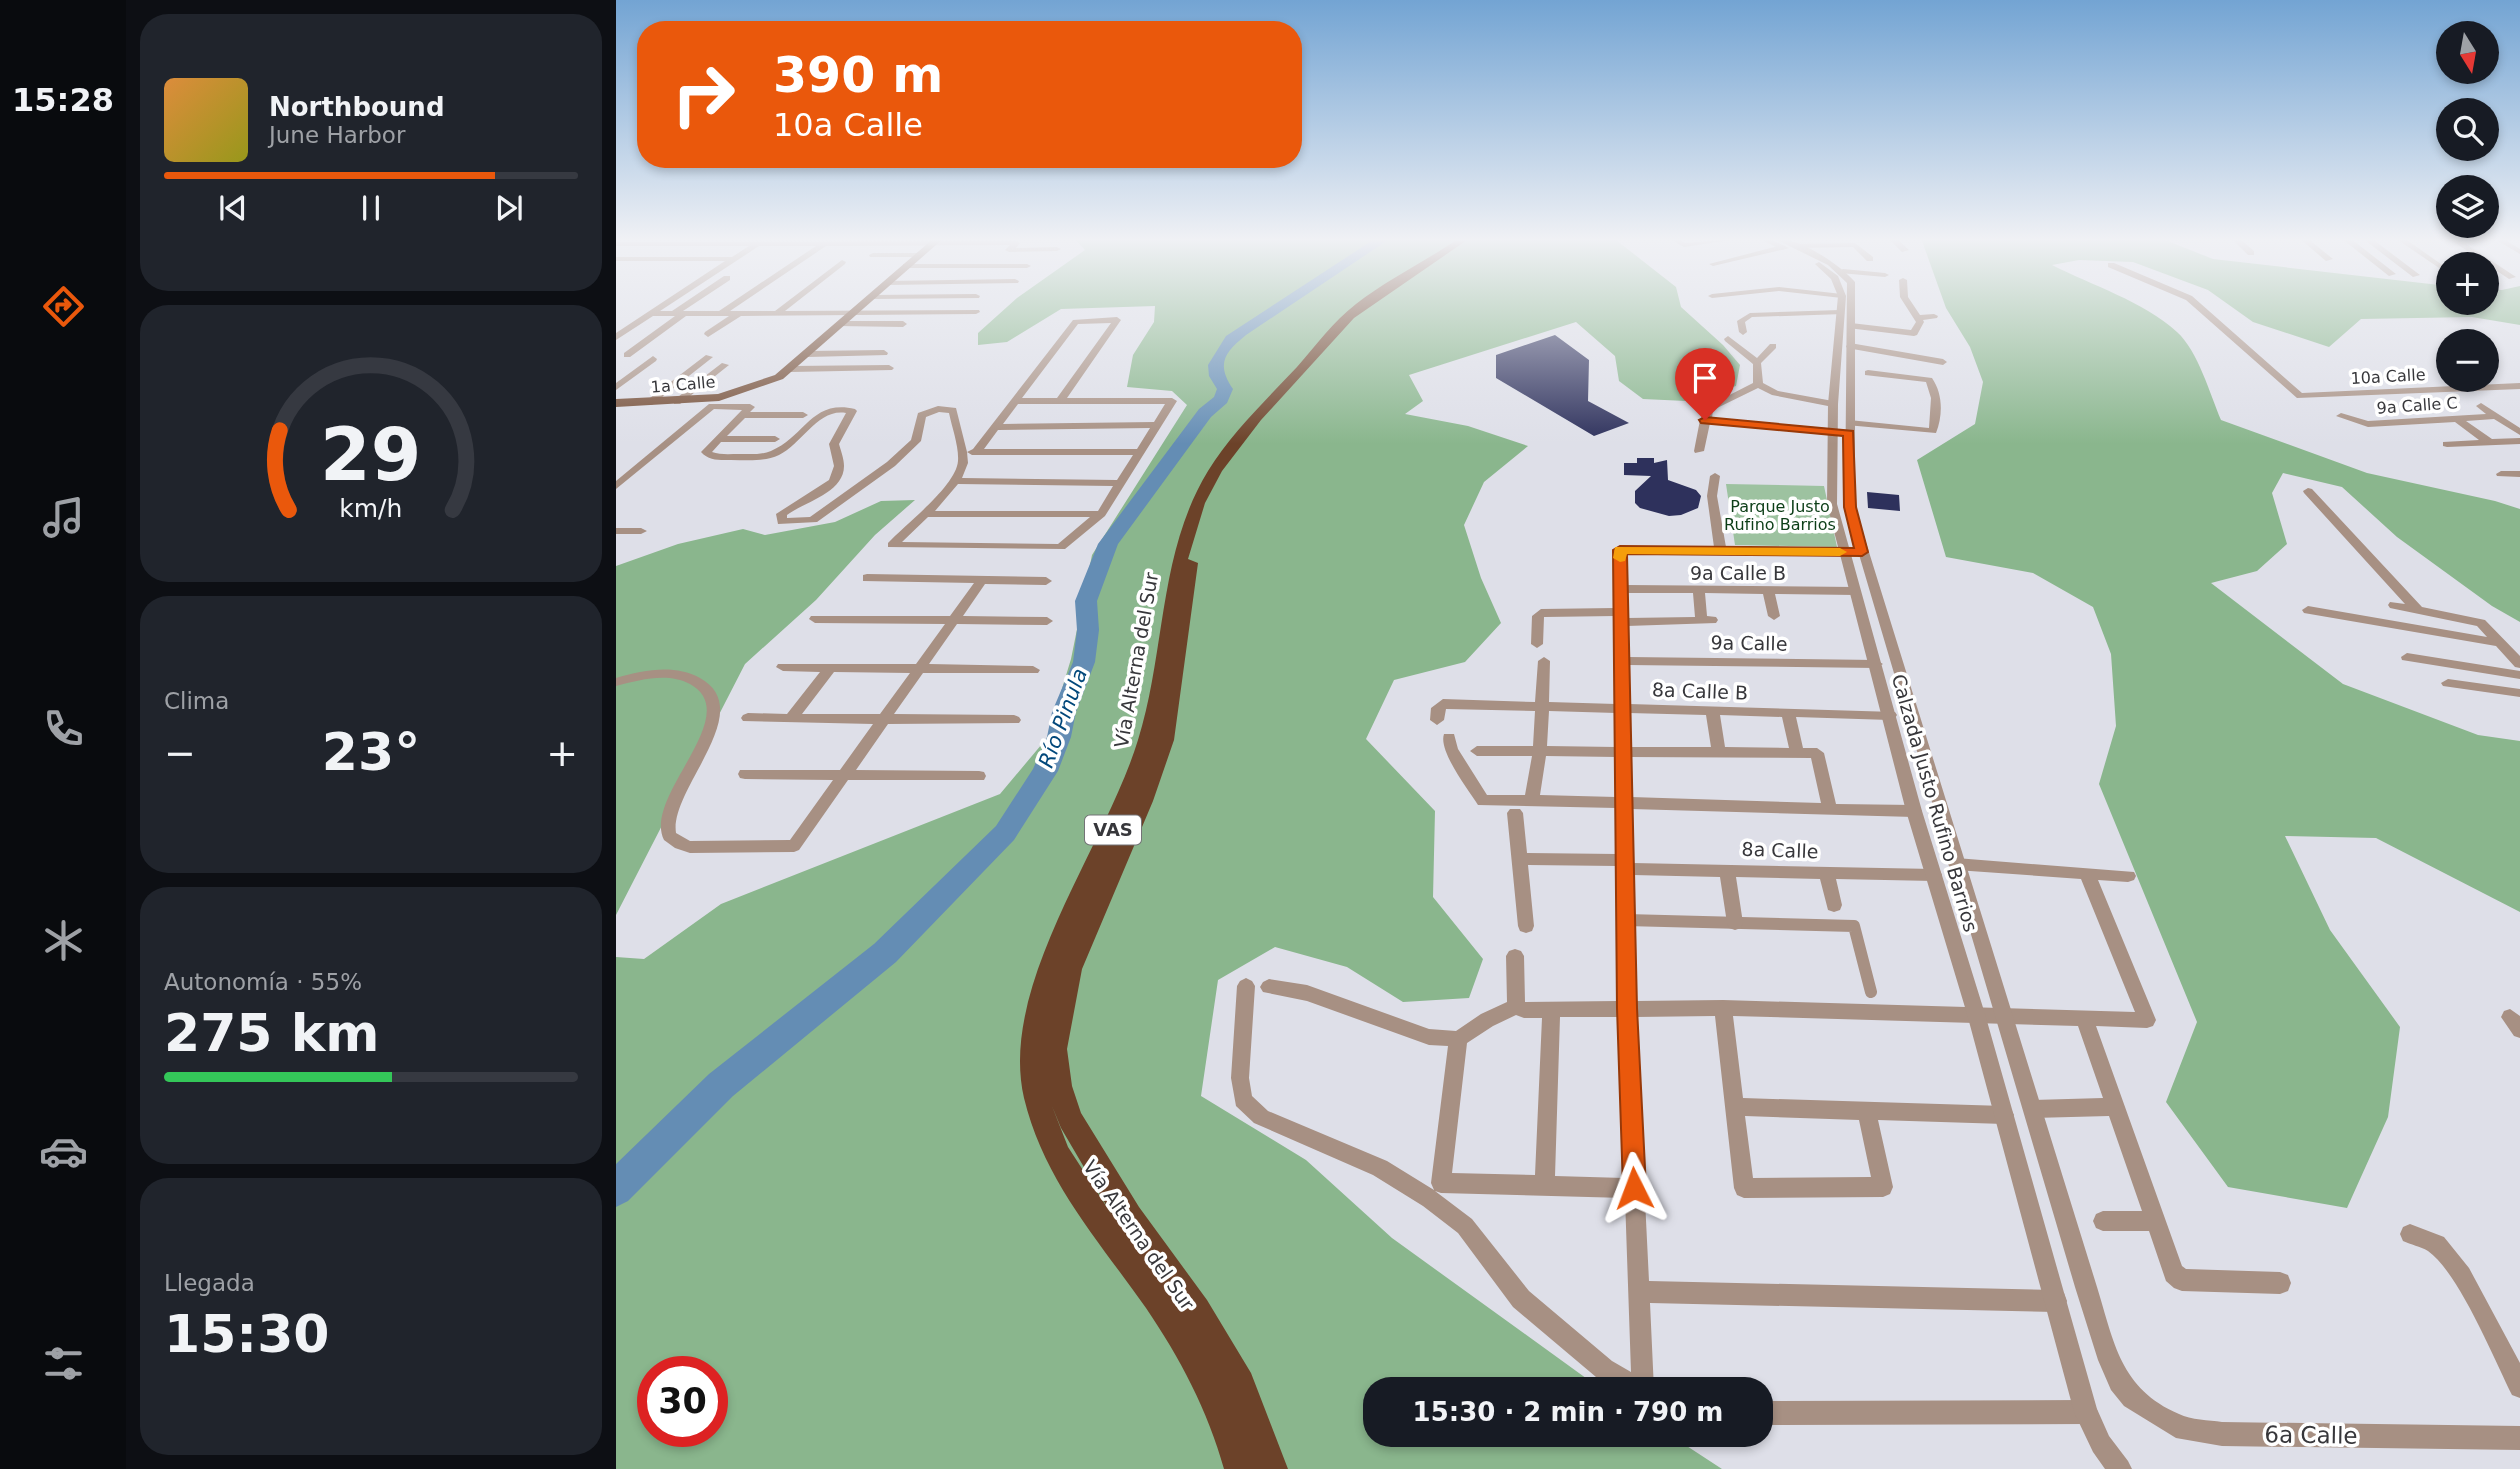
<!DOCTYPE html>
<html lang="es">
<head>
<meta charset="utf-8">
<style>
  :root { --surface:#171b24; --page:#20242c; --text:#f1f3f6; --muted:#9ea1a6; --line:#363941; --accent:#ea580c }
  body { margin:0; font-family:"DejaVu Sans",sans-serif; background:var(--page); color:var(--text); height:100vh; display:flex; flex-direction:column; font-size:26px; white-space:nowrap }
  * { box-sizing:border-box; margin:0 }
  p { font-size:23px; color:var(--muted) }
  .icon { flex:none; width:38px; height:38px; fill:none; stroke:currentColor; stroke-width:2; stroke-linecap:round; stroke-linejoin:round }
  .map { position:relative; flex:1; overflow:hidden }
  .drawer { display:flex; flex-direction:column; gap:14px; padding:14px; background:#0d0f14; width:490px }
  .drawer>* { flex:none }
  .top-card { position:absolute; left:21px; top:21px; width:665px; height:147px; border-radius:28px; box-shadow:0 4px 10px #0003; background:#ea580c; color:#fff; overflow:hidden }
  .needle { width:46px; rotate:169deg }
  .tools { position:absolute; left:1820px; top:21px; display:grid; gap:14px }
  .tools a { display:grid; place-items:center; width:63px; height:63px; border-radius:50%; background:var(--surface); box-shadow:0 4px 10px #0003; font-size:35px }
  .speed { position:absolute; left:21px; top:1356px; display:flex; gap:14px; font-size:35px; font-weight:700; text-align:center }
  .speed>* { display:grid; place-content:center; width:91px; height:91px; border-radius:50%; background:var(--surface); box-shadow:0 4px 10px #0003; line-height:1 }
  .speed .limit { border:10px solid #d22; background:#fff; color:#111 }
  .pin { position:absolute; display:grid; place-items:center; width:60px; height:60px; color:#fff; margin:-72px -30px; border-radius:50% 50% 50% 0; rotate:-45deg; box-shadow:0 0 7px #0007 }
  .pin .icon { rotate:45deg }
  .me { position:absolute; width:77px; margin:-38px; rotate:357deg; stroke-linejoin:round; filter:drop-shadow(0 0 5px #0008) }
  .turn { display:flex; align-items:center; gap:24px; height:147px; padding:0 21px; font-size:32px }
  .turn .icon { width:91px; height:91px; stroke-width:2.5 }
  .turn b { display:block; font-size:49px; line-height:60px }
  .big { font-size:52px; font-weight:800; line-height:1.1 }
  .drawer .tile { flex:1; display:flex; flex-direction:column; justify-content:center; gap:10px; min-width:0; padding:0 24px; border-radius:28px; background:var(--page) }
  .drawer .dial { align-items:center; gap:0 }
  .dial svg { height:182px; overflow:visible; fill:none; stroke:var(--line); stroke-width:7; stroke-linecap:round; text-anchor:middle }
  .dial text { fill:var(--text); stroke:none }
  .song { display:flex; align-items:center; gap:21px }
  .cover { width:84px; height:84px; border-radius:10px; background:linear-gradient(135deg,hsl(30 70% 55%),hsl(60 70% 35%)) }
  .played { height:7px; border-radius:4px; background:linear-gradient(90deg,var(--accent) 80%,var(--line) 80%) }
  .keys { display:flex; justify-content:space-around; direction:ltr }
  .heat { display:flex; justify-content:space-between; align-items:center; font-size:38px; direction:ltr }
  .charge { height:10px; border-radius:5px; background:linear-gradient(90deg,#34c759 55%,var(--line) 0) }
  .trip { position:absolute; left:747px; top:1377px; width:410px; height:70px; border-radius:28px; background:var(--surface); box-shadow:0 4px 10px #0003; font-weight:800; line-height:70px; text-align:center }
  main { display:flex; flex:1; min-height:0 }
  .tabs { display:flex; flex-direction:column; width:126px; justify-content:space-around; align-items:center; background:#090b0e; color:var(--muted) }
  .tabs .icon { width:49px; height:49px }
  .tabs .active { color:var(--accent) }
  .tabs b { font-size:32px; color:var(--text) }
  .map>svg:first-child { display:block }
  .green { fill:#9dc2a0 }
  .forest { fill:#8ab68d; fill-rule:evenodd }
  .lines { fill:none; stroke-linecap:round; stroke-linejoin:round }
  .river { fill:#648db4; fill-rule:evenodd }
  .building { fill:#2e315c }
  .pedestrian { stroke:#a79083; stroke-width:12 }
  .minor { fill:#a79083; fill-rule:evenodd }
  .tertiary { fill:#a79083; fill-rule:evenodd }
  .primary { fill:#754e37; fill-rule:evenodd }
  .trunk { fill:#6c4229; fill-rule:evenodd }
  .route { fill:#ea580c; stroke:#983908; stroke-width:2 }
  .slow { fill:#f59e0b }
  .labels { text-anchor:middle; stroke-width:7; stroke-linejoin:round; paint-order:stroke }
  .far-street-label { font-size:16px; fill:#37373b; stroke:#fff }
  .far-park-label { font-size:16px; fill:#0c3e17; stroke:#fff }
  .shield { fill:#fff; stroke:#737376; stroke-width:2 }
  .shield-label { font-size:18px; font-weight:bold; fill:#37373b }
  .street-label { font-size:19px; fill:#37373b; stroke:#fff }
  .water-label { font-size:21px; font-style:italic; fill:#02487b; stroke:#fff }
  .near-street-label { font-size:23px; fill:#37373b; stroke:#fff }
</style>
</head>
<body>
<main>
<nav class="tabs">
<b>15:28</b>
<svg class="icon active" aria-label="directions" viewBox="0 0 24 24"><path d="M12 3l9 9-9 9-9-9zM9 14v-3h6M13 9l2 2-2 2"/></svg>
<svg class="icon" aria-label="music" viewBox="0 0 24 24"><path d="M9 18V5l10-2v13"/><circle cx="6" cy="18" r="3"/><circle cx="16" cy="16" r="3"/></svg>
<svg class="icon" aria-label="phone" viewBox="0 0 24 24"><path d="M5 4h4l2 5-3 2q2 4 5 5l2-3 5 2v4C11 20 4 13 5 4z"/></svg>
<svg class="icon" aria-label="climate" viewBox="0 0 24 24"><path d="M12 3v18M4 7l16 10M4 17L20 7"/></svg>
<svg class="icon" aria-label="car" viewBox="0 0 24 24"><path d="M5 17H2v-5l4-1 3-4h7l3 4 3 1v5h-3M9 17h6M6 11h13"/><circle cx="7" cy="17" r="2"/><circle cx="17" cy="17" r="2"/></svg>
<svg class="icon" aria-label="filters" viewBox="0 0 24 24"><path d="M4 7h16M4 17h16"/><circle cx="9" cy="7" r="2"/><circle cx="15" cy="17" r="2"/></svg>
</nav>
<section class="drawer">
<div class="tile">
<div class="song"><i class="cover"></i><div><b>Northbound</b><p>June Harbor</p></div></div>
<div class="played"></div>
<div class="keys"><svg class="icon" aria-label="previous" viewBox="0 0 24 24"><path d="M18 5L8 12l10 7zM5 5v14"/></svg><svg class="icon" aria-label="pause" viewBox="0 0 24 24"><path d="M8 5v14M16 5v14"/></svg><svg class="icon" aria-label="next" viewBox="0 0 24 24"><path d="M6 5l10 7-10 7zM19 5v14"/></svg></div>
</div>
<div class="tile dial"><svg viewBox="0 0 100 80">
<path d="M14 69A42 42 0 1 1 86 69"/>
<path d="M14 69A42 42 0 0 1 10 34" stroke="#ea580c"/>
<text x="50" y="56" font-size="32" font-weight="700">29</text>
<text x="50" y="72" font-size="11">km/h</text>
</svg></div>
<div class="tile"><p>Clima</p>
<div class="heat"><a>−</a><b class="big">23°</b><a>+</a></div>
</div>
<div class="tile"><p>Autonomía · 55%</p><b class="big">275 km</b><div class="charge"></div></div>
<div class="tile"><p>Llegada</p><b class="big">15:30</b></div>
</section>
<div class="map">
<svg width="1904" height="1469" viewBox="0 0 1904 1469">
  <rect width="100%" height="100%" fill="#dedfe8"/>
  <path class="green" d="M1110 484 1208 486 1221 547 1119 545Z"/>
  <path class="forest" d="M458 238 1000 240 1060 287 1065 307 1107 345 1124 365 1120 386 1070 401 1027 399 1003 381 999 356 960 322 793 375 807 401 789 414 852 426 912 446 868 482 848 525 865 578 885 623 849 662 778 680 750 739 819 811 817 897 867 959 853 998 787 1002 731 967 659 947 602 980 585 1096 690 1160 776 1238 985 1389 760 1390V1435H1054L1106 1469H0V957L28 959 105 904 384 794 431 738 455 659 476 555 571 405 556 391 511 387 517 355 538 322 539 306 445 309 391 342 362 345V333L401 298 469 250ZM37 1372H96V1432H37Z
    M1305 238H1544L1597 259 1832 286V303H1871V289L1886 290 1904 286V325L1856 317 1745 319 1713 347 1637 322 1592 290 1517 262 1463 260 1436 265C1475 285 1527 301 1561 332 1582 351 1594 394 1605 420L1751 473 1879 501 1904 509V622L1876 606 1781 537 1726 487 1667 473 1656 493 1671 544 1641 571 1595 583 1727 684 1862 735 1904 741V912L1760 838 1669 836 1714 930 1784 1027 1772 1117 1731 1208 1612 1187 1550 1102 1581 1022 1483 784 1500 726 1495 654 1477 607 1417 573 1330 557 1301 460 1359 424 1367 382 1354 347 1330 308Z
    M299 500 259 535 200 600 129 664 0 915V566L62 544 127 529 149 535 219 522 265 501Z"/>
  <g class="lines">
    <path class="river" d="M760 238H775L630 335C608 353 600 364 617 389L611 403 595 417 502 544 481 601 483 630 479 662 460 712 455 737 442 771 398 840 280 962 117 1096 12 1201 0 1207V1164L93 1074 258 944 380 826 417 769 431 737 436 712 457 662 461 630 459 601 482 544 583 409 598 397 601 389 593 376 592 365 610 336Z"/>
  </g>
  <path class="building" d="M939 335 973 360 972 401 1013 423 978 436 880 378V355Z
    M1021 458H1038V463L1051 460 1052 480 1080 490 1085 496 1082 508 1065 515 1053 516 1024 508 1019 503V491L1035 476 1008 475V463H1021Z
    M1251 492 1283 495 1284 511 1252 508Z"/>
  <g class="lines">
    <path class="pedestrian" d="M1010 920 1238 926 1255 992"/>
    <path class="minor" d="M1052 238H1061L1069 243 1128 238 1068 247Z
      M1272 238H1280L1293 250 1286 252Z
      M1615 238H1623L1638 251V255H1632Z
      M1683 238H1691L1717 259 1710 261Z
      M1725 238H1734L1780 274 1773 276Z
      M1746 238H1755L1804 275 1797 277Z
      M1779 238H1788L1832 269V274Z
      M1832 238H1841L1900 277 1893 279Z
      M1877 238H1886L1904 249V254Z
      M400 241 404 243 400 248 441 247 445 249 441 251 393 252 389 250 394 245 210 246 114 311H159L226 260 230 262 229 264 169 311 363 310 364 312 360 314 125 316 92 337 88 334 89 332 113 316H70L14 357H8V353L59 316H37L0 340V333L109 261H0V257H116L133 246H0V242ZM143 246H200L103 311H67L114 280V276H108L56 311H44Z
      M1239 243 1257 257V261H1251L1237 247 1179 248 1175 246 1179 244Z
      M1166 245 1170 247 1169 249 1097 266 1093 264Z
      M257 253H304L308 255 304 257H254L253 255Z
      M1492 263H1498L1576 296 1686 393 1904 383V389L1681 398 1570 300 1492 267Z
      M290 264H411L415 266 411 268H287V264Z
      M1227 269 1269 273 1273 275 1269 277 1224 273 1223 271Z
      M1287 278 1291 280 1292 297 1304 315 1318 314 1322 316 1321 318 1307 320 1308 322 1301 335 1298 336 1232 328V324L1235 323 1295 330 1300 322 1284 297 1283 280Z
      M399 279 403 281 402 283 271 285 267 283 271 281Z
      M1163 287 1226 294 1230 296 1226 298 1163 291 1096 298 1092 296 1096 294Z
      M360 294 364 296 363 298 255 299 251 297 255 295Z
      M1224 310H1227V314L1136 317 1129 322 1131 332 1127 335 1123 332 1121 321 1134 313Z
      M501 317 505 320 451 398H556L561 401 489 516 449 549 272 547V543C291 523 340 486 342 461 343 446 336 428 333 413L323 412 310 417 305 441 279 466 201 522 162 524 160 514 213 480 218 466 213 444 230 413C202 408 186 444 163 455 148 462 131 460 115 460 103 460 93 461 85 452L126 410 98 409 0 489V481L93 404H134L139 407 134 412H187L192 415 187 418H129L111 436H159L164 439 159 442H105L96 452C104 455 114 454 123 454 134 454 145 455 155 451 189 437 195 399 239 409L241 411 223 444C225 451 228 459 228 466 228 493 188 502 171 515V518L194 517 271 462 295 440 302 413 322 406 340 408 351 452 357 449 457 320ZM495 323 441 398H406L462 324ZM402 404H549L538 422 387 424ZM534 428 521 449H368L382 430ZM351 452 356 455H517L501 480 346 478 352 463ZM342 484 497 486 482 511H319ZM312 517H474L442 544 286 542Z
      M225 321H287L291 324 287 327 222 326V322Z
      M1112 336 1141 358 1154 344H1160V348L1145 363 1147 383 1162 391 1217 401 1222 404 1217 407 1156 395 1142 388 1097 410 1096 418 1233 430 1236 431V435L1094 423 1088 451 1079 453 1078 451 1084 420 1090 407 1137 383V364L1109 341 1108 339Z
      M1234 343 1327 359 1331 362 1327 365 1231 348 1230 346Z
      M268 350 272 353 271 355 192 357 188 354 192 351Z
      M90 355 97 357 36 405H30V401Z
      M37 356 41 359 40 361 0 390V383Z
      M106 363 113 365 64 404H58V400Z
      M273 365 278 368 276 370 175 372 170 369 175 366Z
      M1252 370 1316 378C1327 394 1327 415 1320 433L1230 425V421L1233 420 1313 428 1315 398 1310 382 1249 375V371Z
      M1865 403 1904 428V435L1878 419 1850 421 1876 439 1904 438V444L1831 447 1827 446V442L1863 440 1839 422 1752 427 1720 416 1725 413 1752 421 1870 414 1860 406Z
      M1885 471H1904V477L1881 476 1880 474Z
      M1099 473 1104 476 1101 496 1110 547 1246 549 1252 552 1246 555 1010 553 1011 585 1239 587 1245 591 1239 595 1159 594 1164 616 1158 620 1152 616 1147 594 1089 593 1091 616 1100 617 1102 620 1100 623 1011 626 1012 657 1260 660 1267 664 1260 668 1012 665 1013 704 1279 712 1281 715 1279 718 1274 720 1180 717 1187 748H1201L1208 753 1220 804 1298 805 1303 807 1306 811 1303 815 1298 817 1015 809 1017 863 1318 869 1324 871 1326 875 1324 879 1318 881 1220 879 1226 905 1224 910 1218 912 1212 910 1204 879 1120 877 1127 923 1125 928 1119 930 1113 928 1111 923 1104 877 1017 875 1020 1001 1107 1000 1519 1012 1465 879 1340 870 1334 868 1332 864 1334 860 1340 858 1518 872 1520 876 1518 880 1512 882 1482 880 1540 1020 1537 1026 1531 1028 1480 1026 1566 1266 1570 1269 1664 1272 1672 1275 1675 1283 1672 1291 1664 1294 1566 1291 1558 1288 1550 1281 1533 1231H1487L1480 1228 1477 1221 1480 1214 1487 1211H1526L1493 1116 1417 1118 1410 1115 1407 1109 1410 1103 1417 1100 1487 1098 1462 1026 1117 1016 1127 1098 1388 1106 1395 1109 1398 1115 1395 1121 1388 1124 1262 1120 1277 1187 1274 1194 1267 1197 1128 1198 1121 1195 1118 1188 1099 1016 1020 1017 1033 1281 1440 1290 1448 1293 1451 1301 1448 1309 1440 1312 1034 1303 1038 1390H1001L980 1377 897 1307 842 1233 807 1206 757 1175 638 1123 620 1106 615 1078 621 986 624 981 630 978 636 981 639 986 633 1078 636 1096 652 1111 771 1161 818 1190 815 1183 832 1046 813 1045 691 1001 647 992 644 987 647 982 653 979 691 985 813 1029 840 1031 865 1014 891 1002 890 956 893 951 899 949 905 951 908 956 909 1002 1002 1001 1001 866 912 865 918 926 916 931 910 933 904 931 902 926 891 813 894 809H904L907 813 911 853 1001 854 1000 808 862 805C852 789 822 751 828 734H838L842 749 871 795H909L916 756H861L854 751 861 746H917L919 711 830 709 828 720 821 725 814 720 815 708 827 699 919 702 922 661 928 657 934 661 933 702 1000 704 999 616 928 617 927 644 921 648 915 644 916 616 925 609 999 608 1000 548 1098 547 1091 496 1094 476ZM1011 593H1077L1079 617 1011 618ZM933 711 1000 713V747L931 746ZM1013 713 1090 715 1095 747H1014ZM1104 715 1166 717 1173 748 1109 747ZM930 756 1000 757V797L924 795ZM1014 757 1195 758 1205 803 1015 797ZM900 1015 908 1018H926L919 1175 836 1173 851 1043 877 1026ZM944 1017H1002L1008 1178 939 1176ZM1129 1116 1243 1120 1255 1177 1137 1178ZM819 1191 825 1193 1009 1198 1015 1372 996 1361 913 1291 856 1219Z
      M1692 488 1696 489 1806 607 1869 620 1904 656V668L1899 667 1880 646 1688 613 1686 610 1692 606 1871 637 1861 626 1774 608 1772 605 1774 602 1789 604 1688 493 1687 491Z
      M0 528H25L31 531 25 534H0Z
      M251 574 430 577 436 581 430 585 369 584 347 616 431 617 437 621 431 625 341 624 313 664 417 666 424 670 422 673H307L278 714 398 715 403 717 405 720 403 723 272 724 240 770 363 771 368 772 370 776 368 780H232L183 850 178 852 74 853 59 848 48 840C26 796 130 715 74 684 51 672 24 680 0 686V678C28 670 58 664 84 678 143 711 53 789 60 833L74 841 174 840 217 780 129 779 124 778 122 774 124 770H224L257 724 127 721 125 718 127 715 132 713 171 714 204 672 167 671 160 667 162 664H300L329 624 199 623 193 619 195 616H334L358 583 247 581V575ZM218 672 294 673 264 714H186Z
      M1791 653 1904 671V679L1786 660 1785 657Z
      M1832 679 1904 689V697L1827 686 1825 683Z
      M1894 1009 1904 1016V1038L1898 1036 1885 1017 1888 1011Z
      M1794 1224 1828 1237 1853 1268 1904 1363V1398L1896 1395C1878 1359 1843 1273 1812 1251 1804 1246 1795 1245 1787 1241L1784 1234 1787 1227Z
      M1470 1400 1478 1404 1482 1412 1478 1420 1470 1424 1144 1425V1401Z"/>
    <path class="tertiary" d="M1142 238H1152L1173 248 1166 250Z
      M1157 238C1184 238 1222 263 1239 282V507L1481 1287C1498 1342 1504 1389 1563 1414 1575 1420 1593 1420 1606 1422L1904 1426V1450L1606 1446 1560 1438 1508 1406 1495 1390 1482 1360 1459 1287 1229 507 1231 283 1212 265Z
      M1203 262 1222 276 1230 296 1222 404 1221 504 1306 811 1369 1014 1481 1409 1493 1436 1512 1461 1516 1469H1489L1477 1452 1458 1412 1351 1014 1290 811 1211 504 1212 404 1222 296 1215 279 1199 264Z"/>
    <path class="primary" d="M318 238H328L167 379 103 401 0 407V399L102 394 159 375Z"/>
    <path class="trunk" d="M843 238H854L738 318 645 420 606 471 589 503 572 559 582 563 558 740 537 801 466 969 451 1049 456 1086 465 1113 523 1207 591 1300 635 1373 672 1469H608C592 1411 564 1358 530 1308 483 1241 428 1181 408 1098 382 985 490 846 522 740 550 651 542 553 592 471 616 432 650 400 681 367 700 345 717 322 740 304 772 279 809 262 843 238ZM436 1106 445 1128 496 1215 452 1147Z"/>
  </g>
  <linearGradient id="sky" x2="0" y2="1"><stop stop-color="#73a4d3"/><stop offset="0.54" stop-color="#f0f1f5"/><stop offset="1" stop-color="#f0f1f5" stop-opacity="0"/></linearGradient>
  <rect width="1904" height="444" fill="url(#sky)"/>
  <path class="route" d="M1089 417 1237 431 1240 507 1252 552 1246 556 1011 554 1021 1008 1030 1188 1027 1196 1018 1199 1010 1196 1007 1188 1001 1008 997 550 1004 546 1238 548 1228 507 1227 436 1085 423 1083 420Z"/>
  <path class="slow" d="M999 547 1224 548 1231 552 1224 556 1011 554 1009 561 1004 562 997 558Z"/>
  <g class="labels">
    <g class="far-street-label">
      <text transform="translate(1772 376) rotate(-3)" y="6">10a Calle</text>
      <text transform="translate(67 384) rotate(-5)" y="6">1a Calle</text>
      <text transform="translate(1801 405) rotate(-4)" y="6">9a Calle C</text>
    </g>
    <g class="far-park-label">
      <text x="1164" y="512">Parque Justo<tspan x="1164" dy="18">Rufino Barrios</tspan></text>
    </g>
    <rect class="shield" x="469" y="815.5" width="56" height="29" rx="5"/>
    <g class="shield-label">
      <text x="497" y="836">VAS</text>
    </g>
    <g class="street-label">
      <text x="1122" y="580">9a Calle B</text>
      <text transform="translate(1133 643) rotate(1)" y="7">9a Calle</text>
      <text transform="translate(520 660) rotate(-80)" y="7">Vía Alterna del Sur</text>
      <text transform="translate(1084 691) rotate(2)" y="7">8a Calle B</text>
      <text transform="translate(1319 803) rotate(74)" y="7">Calzada Justo Rufino Barrios</text>
      <text transform="translate(1164 850) rotate(2)" y="7">8a Calle</text>
      <text transform="translate(523 1235) rotate(55)" y="7">Vía Alterna del Sur</text>
    </g>
    <g class="water-label">
      <text transform="translate(447 718) rotate(-70)" y="7">Río Pinula</text>
    </g>
    <g class="near-street-label">
      <text transform="translate(1695 1435) rotate(1)" y="8">6a Calle</text>
    </g>
  </g>
</svg>
<div class="tools">
<a><svg class="needle" viewBox="-14 -14 28 28"><path d="M0-13l5 13h-10z" fill="#e53935"/><path d="M0 13l5-13h-10z" fill="#9ea1a6"/></svg></a>
<a><svg class="icon" aria-label="search" viewBox="0 0 24 24"><circle cx="10" cy="10" r="6"/><path d="M15 15l6 6"/></svg></a>
<a><svg class="icon" aria-label="layers" viewBox="0 0 24 24"><path d="M12 4l9 5-9 5-9-5zM3 14l9 5 9-5"/></svg></a>
<a>+</a>
<a>−</a>
</div>
<div class="speed"><div class="limit">30</div></div>
<div class="pin" style="left:1089px;top:420px;background:#d93025"><svg class="icon" aria-label="arrive" viewBox="0 0 24 24"><path d="M6 21V4h12l-3 4 3 4H6"/></svg></div>
<svg class="me" style="left:1018px;top:1188px" viewBox="-20 -20 40 40"><path d="M0-17L14 15 0 8-14 15z" fill="#ea580c" stroke="#fff" stroke-width="4"/></svg>
<div class="trip">15:30 · 2 min · 790 m</div>
<div class="top-card">
<div class="turn"><svg class="icon" aria-label="right" viewBox="0 0 24 24"><path d="M7 20v-9h11M14 6l5 5-5 5"/></svg><div><b>390 m</b>10a Calle</div></div>
</div>
</div>
</main>
</body>
</html>
